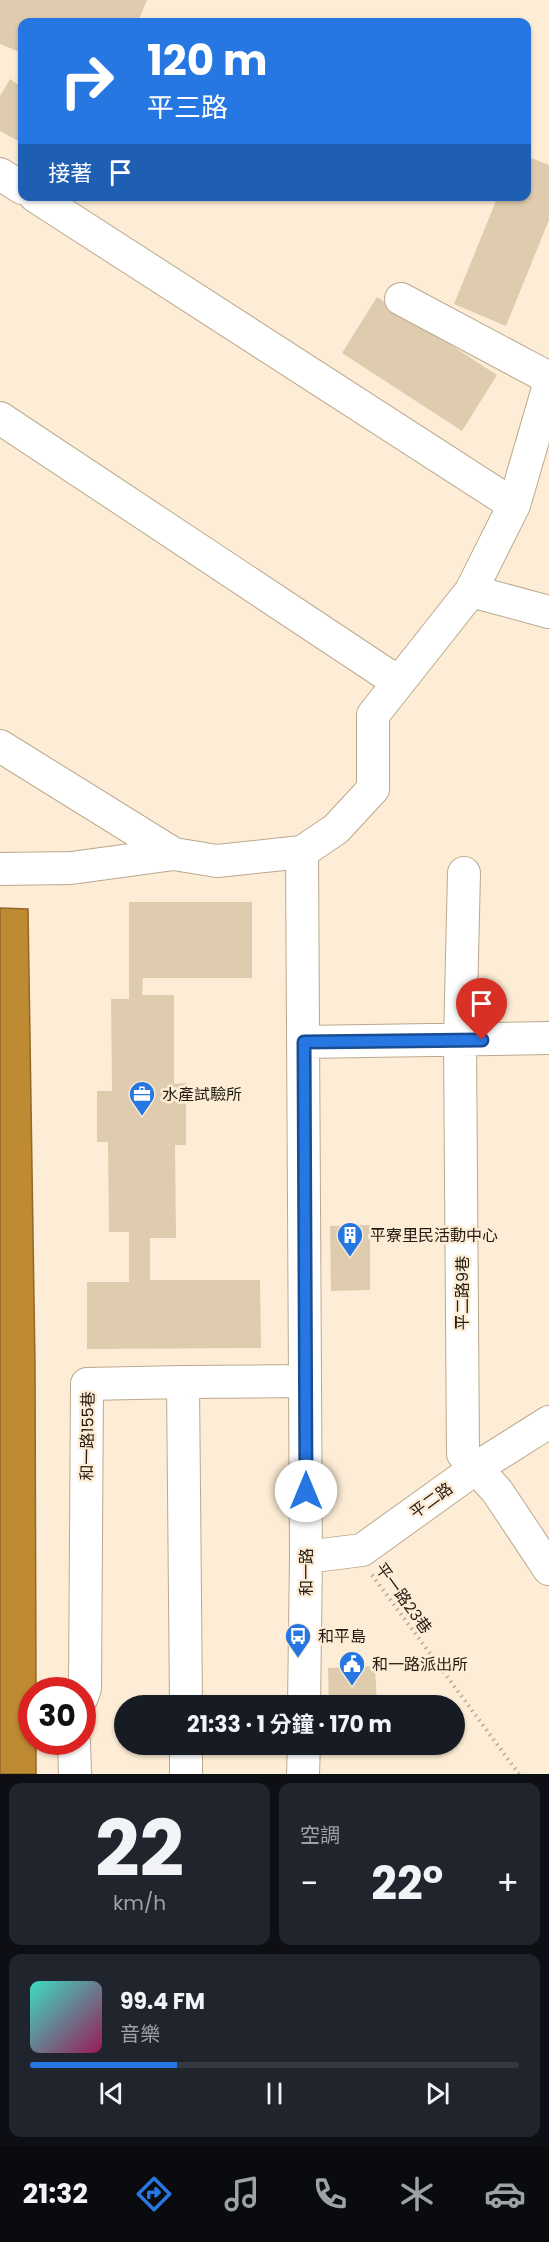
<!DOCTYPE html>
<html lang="zh-TW">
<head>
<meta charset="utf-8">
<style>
  :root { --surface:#171b24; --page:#20242c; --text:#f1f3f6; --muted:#9ea1a6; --line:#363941; --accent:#2677e2 }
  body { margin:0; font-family:Poppins,"Noto Sans TC",sans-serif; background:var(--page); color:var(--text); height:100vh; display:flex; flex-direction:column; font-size:22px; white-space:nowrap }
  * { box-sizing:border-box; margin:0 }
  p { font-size:20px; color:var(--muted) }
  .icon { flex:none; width:33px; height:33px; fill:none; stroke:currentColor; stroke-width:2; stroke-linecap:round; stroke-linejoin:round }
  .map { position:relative; height:1774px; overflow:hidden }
  .sheet { display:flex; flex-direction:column; gap:9px; padding:9px; background:#0d0f14; flex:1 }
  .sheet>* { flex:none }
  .guide { position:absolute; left:18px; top:18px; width:513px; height:183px; border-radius:12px; box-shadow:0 2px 4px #0004; background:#2677e2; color:#fff; overflow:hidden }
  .speed { position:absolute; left:18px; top:1677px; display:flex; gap:12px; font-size:30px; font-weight:700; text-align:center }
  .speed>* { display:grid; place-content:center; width:78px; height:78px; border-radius:50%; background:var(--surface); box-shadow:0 2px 4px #0004; line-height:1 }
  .speed .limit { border:9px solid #d22; background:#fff; color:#111 }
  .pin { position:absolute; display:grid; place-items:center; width:51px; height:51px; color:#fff; margin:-62px -26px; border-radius:50% 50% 50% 0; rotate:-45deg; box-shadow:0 0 6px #0007 }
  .pin .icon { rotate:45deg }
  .me { position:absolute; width:66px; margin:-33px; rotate:0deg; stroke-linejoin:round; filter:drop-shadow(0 0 4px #0008) }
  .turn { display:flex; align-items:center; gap:21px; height:126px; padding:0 30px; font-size:27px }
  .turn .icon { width:78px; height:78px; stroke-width:2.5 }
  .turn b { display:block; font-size:42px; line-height:51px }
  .then { display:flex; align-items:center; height:57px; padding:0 30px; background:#0003; gap:12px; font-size:22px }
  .big { font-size:45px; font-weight:700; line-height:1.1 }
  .sheet .widget { flex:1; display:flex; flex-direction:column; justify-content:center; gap:9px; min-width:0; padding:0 21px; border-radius:12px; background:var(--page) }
  .sheet .dial { align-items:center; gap:0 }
  .dial b { font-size:78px; line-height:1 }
  .song { display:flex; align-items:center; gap:18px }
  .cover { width:72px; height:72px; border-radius:9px; background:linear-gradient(135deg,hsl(170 70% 55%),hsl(330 70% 35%)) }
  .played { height:6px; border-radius:3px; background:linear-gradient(90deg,var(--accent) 30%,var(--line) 30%) }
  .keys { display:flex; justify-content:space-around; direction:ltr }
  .heat { display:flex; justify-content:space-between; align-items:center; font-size:33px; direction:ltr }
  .sheet .tiles { flex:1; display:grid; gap:9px; grid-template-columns:1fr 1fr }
  .widget:last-child { grid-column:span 2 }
  .trip { position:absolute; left:114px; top:1695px; width:351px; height:60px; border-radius:30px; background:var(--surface); box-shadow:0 2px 4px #0004; font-weight:700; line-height:60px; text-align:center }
  .tab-bar { display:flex; height:96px; justify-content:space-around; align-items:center; background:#090b0e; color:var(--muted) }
  .tab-bar .icon { width:42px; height:42px }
  .tab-bar .active { color:var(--accent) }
  .tab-bar b { font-size:27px; color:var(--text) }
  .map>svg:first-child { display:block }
  .water { fill:#be8a32; stroke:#906928; stroke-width:1.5 }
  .building { fill:#dfccaf }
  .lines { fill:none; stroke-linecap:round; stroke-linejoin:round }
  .minor-casing { stroke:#bba98d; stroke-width:34 }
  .path { stroke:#b8ab98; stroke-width:4; stroke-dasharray:1.5 4.5; stroke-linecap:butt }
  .minor { stroke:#fff; stroke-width:32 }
  .route-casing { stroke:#194d93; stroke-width:15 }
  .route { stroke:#2677e2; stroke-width:10 }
  .labels { text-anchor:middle; stroke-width:5; stroke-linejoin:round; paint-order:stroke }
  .poi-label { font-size:16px; fill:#231c12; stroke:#fdedd6; text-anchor:start }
  .street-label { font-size:16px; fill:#231c12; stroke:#fdedd6 }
</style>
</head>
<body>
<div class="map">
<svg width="549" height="1774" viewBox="0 0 549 1774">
  <rect width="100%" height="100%" fill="#fdedd6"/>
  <path class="water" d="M0 908 28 909 35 1364 36 1690H32V1742H36V1774H0Z"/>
  <path class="building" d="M0 0H147L138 22H22V53L0 44Z
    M10 79 22 87V143L0 131V96Z
    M526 156 549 165V220L506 326 454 304 498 196H526Z
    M377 297 497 375 462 431 342 353Z
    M129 902H252V978H143L142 995H174V1084L186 1083V1145H175L176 1238H150V1280H260L261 1348 87 1349V1282H129V1232H109L108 1142H97V1091H112L111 999H129Z
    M370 1225V1290L331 1291 330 1226Z
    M375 1666 377 1706H329L328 1668Z
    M331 1744H378V1750L331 1752Z"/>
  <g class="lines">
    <g class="minor-casing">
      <path id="minor" d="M0 174 22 188
        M35 196 514 505
        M401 299 549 378
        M0 418 398 682
        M471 591 549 612
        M0 746 174 854 217 861 302 852
        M0 869 71 868 174 854
        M464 873 460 1041 463 1454 497 1491 549 1569
        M304 1042 549 1038
        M183 1382 305 1381
        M306 1557 362 1550 476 1468 549 1422
        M82 1697 85 1688 87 1384 183 1382 186 1706
        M304 1706 306 1557 302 852 336 829 373 789V715L471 591 514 505 549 385
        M74 1742 75 1774
        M186 1744V1774
        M303 1774 304 1744"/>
    </g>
    <path class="path" d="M372 1575 519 1774"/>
    <use href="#minor" class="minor"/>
  </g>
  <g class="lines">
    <g class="route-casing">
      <path id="route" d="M306 1491 304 1042 482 1040"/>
    </g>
    <use href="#route" class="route"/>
  </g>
  <defs>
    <g id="office-pin" transform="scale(1.35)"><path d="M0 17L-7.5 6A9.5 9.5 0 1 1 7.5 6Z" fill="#2677e2" stroke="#fdedd6"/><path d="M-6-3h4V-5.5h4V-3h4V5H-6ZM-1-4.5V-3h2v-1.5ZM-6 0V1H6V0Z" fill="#fff"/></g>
    <g id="building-pin" transform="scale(1.35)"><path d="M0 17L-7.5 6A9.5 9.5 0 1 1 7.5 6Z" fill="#2677e2" stroke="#fdedd6"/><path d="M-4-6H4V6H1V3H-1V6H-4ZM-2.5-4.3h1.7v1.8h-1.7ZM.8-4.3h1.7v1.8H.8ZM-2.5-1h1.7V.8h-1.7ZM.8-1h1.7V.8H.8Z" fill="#fff"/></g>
    <g id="bus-pin" transform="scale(1.35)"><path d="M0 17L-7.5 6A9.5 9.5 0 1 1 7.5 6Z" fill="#2677e2" stroke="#fdedd6"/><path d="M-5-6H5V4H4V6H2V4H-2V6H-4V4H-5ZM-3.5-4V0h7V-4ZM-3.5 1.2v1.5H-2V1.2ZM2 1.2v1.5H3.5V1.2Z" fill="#fff"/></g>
    <g id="civic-pin" transform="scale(1.35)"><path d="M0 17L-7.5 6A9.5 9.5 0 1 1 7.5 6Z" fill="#2677e2" stroke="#fdedd6"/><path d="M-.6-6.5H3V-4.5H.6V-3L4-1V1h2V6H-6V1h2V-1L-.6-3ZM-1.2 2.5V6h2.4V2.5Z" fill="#fff"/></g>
  </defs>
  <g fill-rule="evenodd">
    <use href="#office-pin" x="142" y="1094"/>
    <use href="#building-pin" x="350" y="1235"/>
    <use href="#bus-pin" x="298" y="1636"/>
    <use href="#civic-pin" x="352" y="1664"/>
  </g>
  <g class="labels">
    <g class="poi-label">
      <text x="162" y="1100">水產試驗所</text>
      <text x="370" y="1241">平寮里民活動中心</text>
      <text x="318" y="1642">和平島</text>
      <text x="372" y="1670">和一路派出所</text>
    </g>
    <g class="street-label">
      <text transform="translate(462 1293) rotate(-90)" y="6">平二路9巷</text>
      <text transform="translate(87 1436) rotate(-89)" y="6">和一路155巷</text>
      <text transform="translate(431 1500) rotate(-36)" y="6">平二路</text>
      <text transform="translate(306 1572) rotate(-90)" y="6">和一路</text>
      <text transform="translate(404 1598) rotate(54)" y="6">平一路23巷</text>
    </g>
  </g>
</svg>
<div class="speed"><div class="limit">30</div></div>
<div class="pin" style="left:482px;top:1040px;background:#d93025"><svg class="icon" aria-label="arrive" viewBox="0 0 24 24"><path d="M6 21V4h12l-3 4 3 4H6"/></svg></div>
<svg class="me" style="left:306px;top:1491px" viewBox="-20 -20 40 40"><circle r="19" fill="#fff"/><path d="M0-13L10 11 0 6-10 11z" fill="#2677e2"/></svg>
<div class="trip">21:33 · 1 分鐘 · 170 m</div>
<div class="guide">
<div class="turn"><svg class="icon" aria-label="right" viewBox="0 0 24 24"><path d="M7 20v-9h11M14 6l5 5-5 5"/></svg><div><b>120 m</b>平三路</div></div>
<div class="then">接著<svg class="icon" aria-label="arrive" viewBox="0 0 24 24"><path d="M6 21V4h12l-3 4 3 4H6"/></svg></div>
</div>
</div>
<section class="sheet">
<div class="tiles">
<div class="widget dial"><b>22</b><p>km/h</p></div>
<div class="widget"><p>空調</p>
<div class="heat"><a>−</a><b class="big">22°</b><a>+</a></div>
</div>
<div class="widget">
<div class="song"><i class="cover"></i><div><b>99.4 FM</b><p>音樂</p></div></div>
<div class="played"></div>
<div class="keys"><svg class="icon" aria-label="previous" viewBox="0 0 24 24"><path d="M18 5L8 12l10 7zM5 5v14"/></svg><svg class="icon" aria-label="pause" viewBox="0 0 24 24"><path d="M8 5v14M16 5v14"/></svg><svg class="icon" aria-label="next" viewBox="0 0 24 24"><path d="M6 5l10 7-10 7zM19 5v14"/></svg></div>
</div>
</div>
</section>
<nav class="tab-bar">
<b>21:32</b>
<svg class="icon active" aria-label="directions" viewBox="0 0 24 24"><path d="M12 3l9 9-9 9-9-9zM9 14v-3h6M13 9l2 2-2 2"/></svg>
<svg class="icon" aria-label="music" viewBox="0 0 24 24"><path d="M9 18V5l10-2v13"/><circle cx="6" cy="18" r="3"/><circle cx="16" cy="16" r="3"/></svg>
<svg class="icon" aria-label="phone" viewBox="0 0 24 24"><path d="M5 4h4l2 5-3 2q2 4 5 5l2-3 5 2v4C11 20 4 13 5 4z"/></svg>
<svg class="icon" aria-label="climate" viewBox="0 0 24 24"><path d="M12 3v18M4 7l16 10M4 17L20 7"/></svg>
<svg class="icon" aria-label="car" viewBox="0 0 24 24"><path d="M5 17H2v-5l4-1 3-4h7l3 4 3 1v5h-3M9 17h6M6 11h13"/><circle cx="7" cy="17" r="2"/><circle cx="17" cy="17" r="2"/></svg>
</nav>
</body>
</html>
